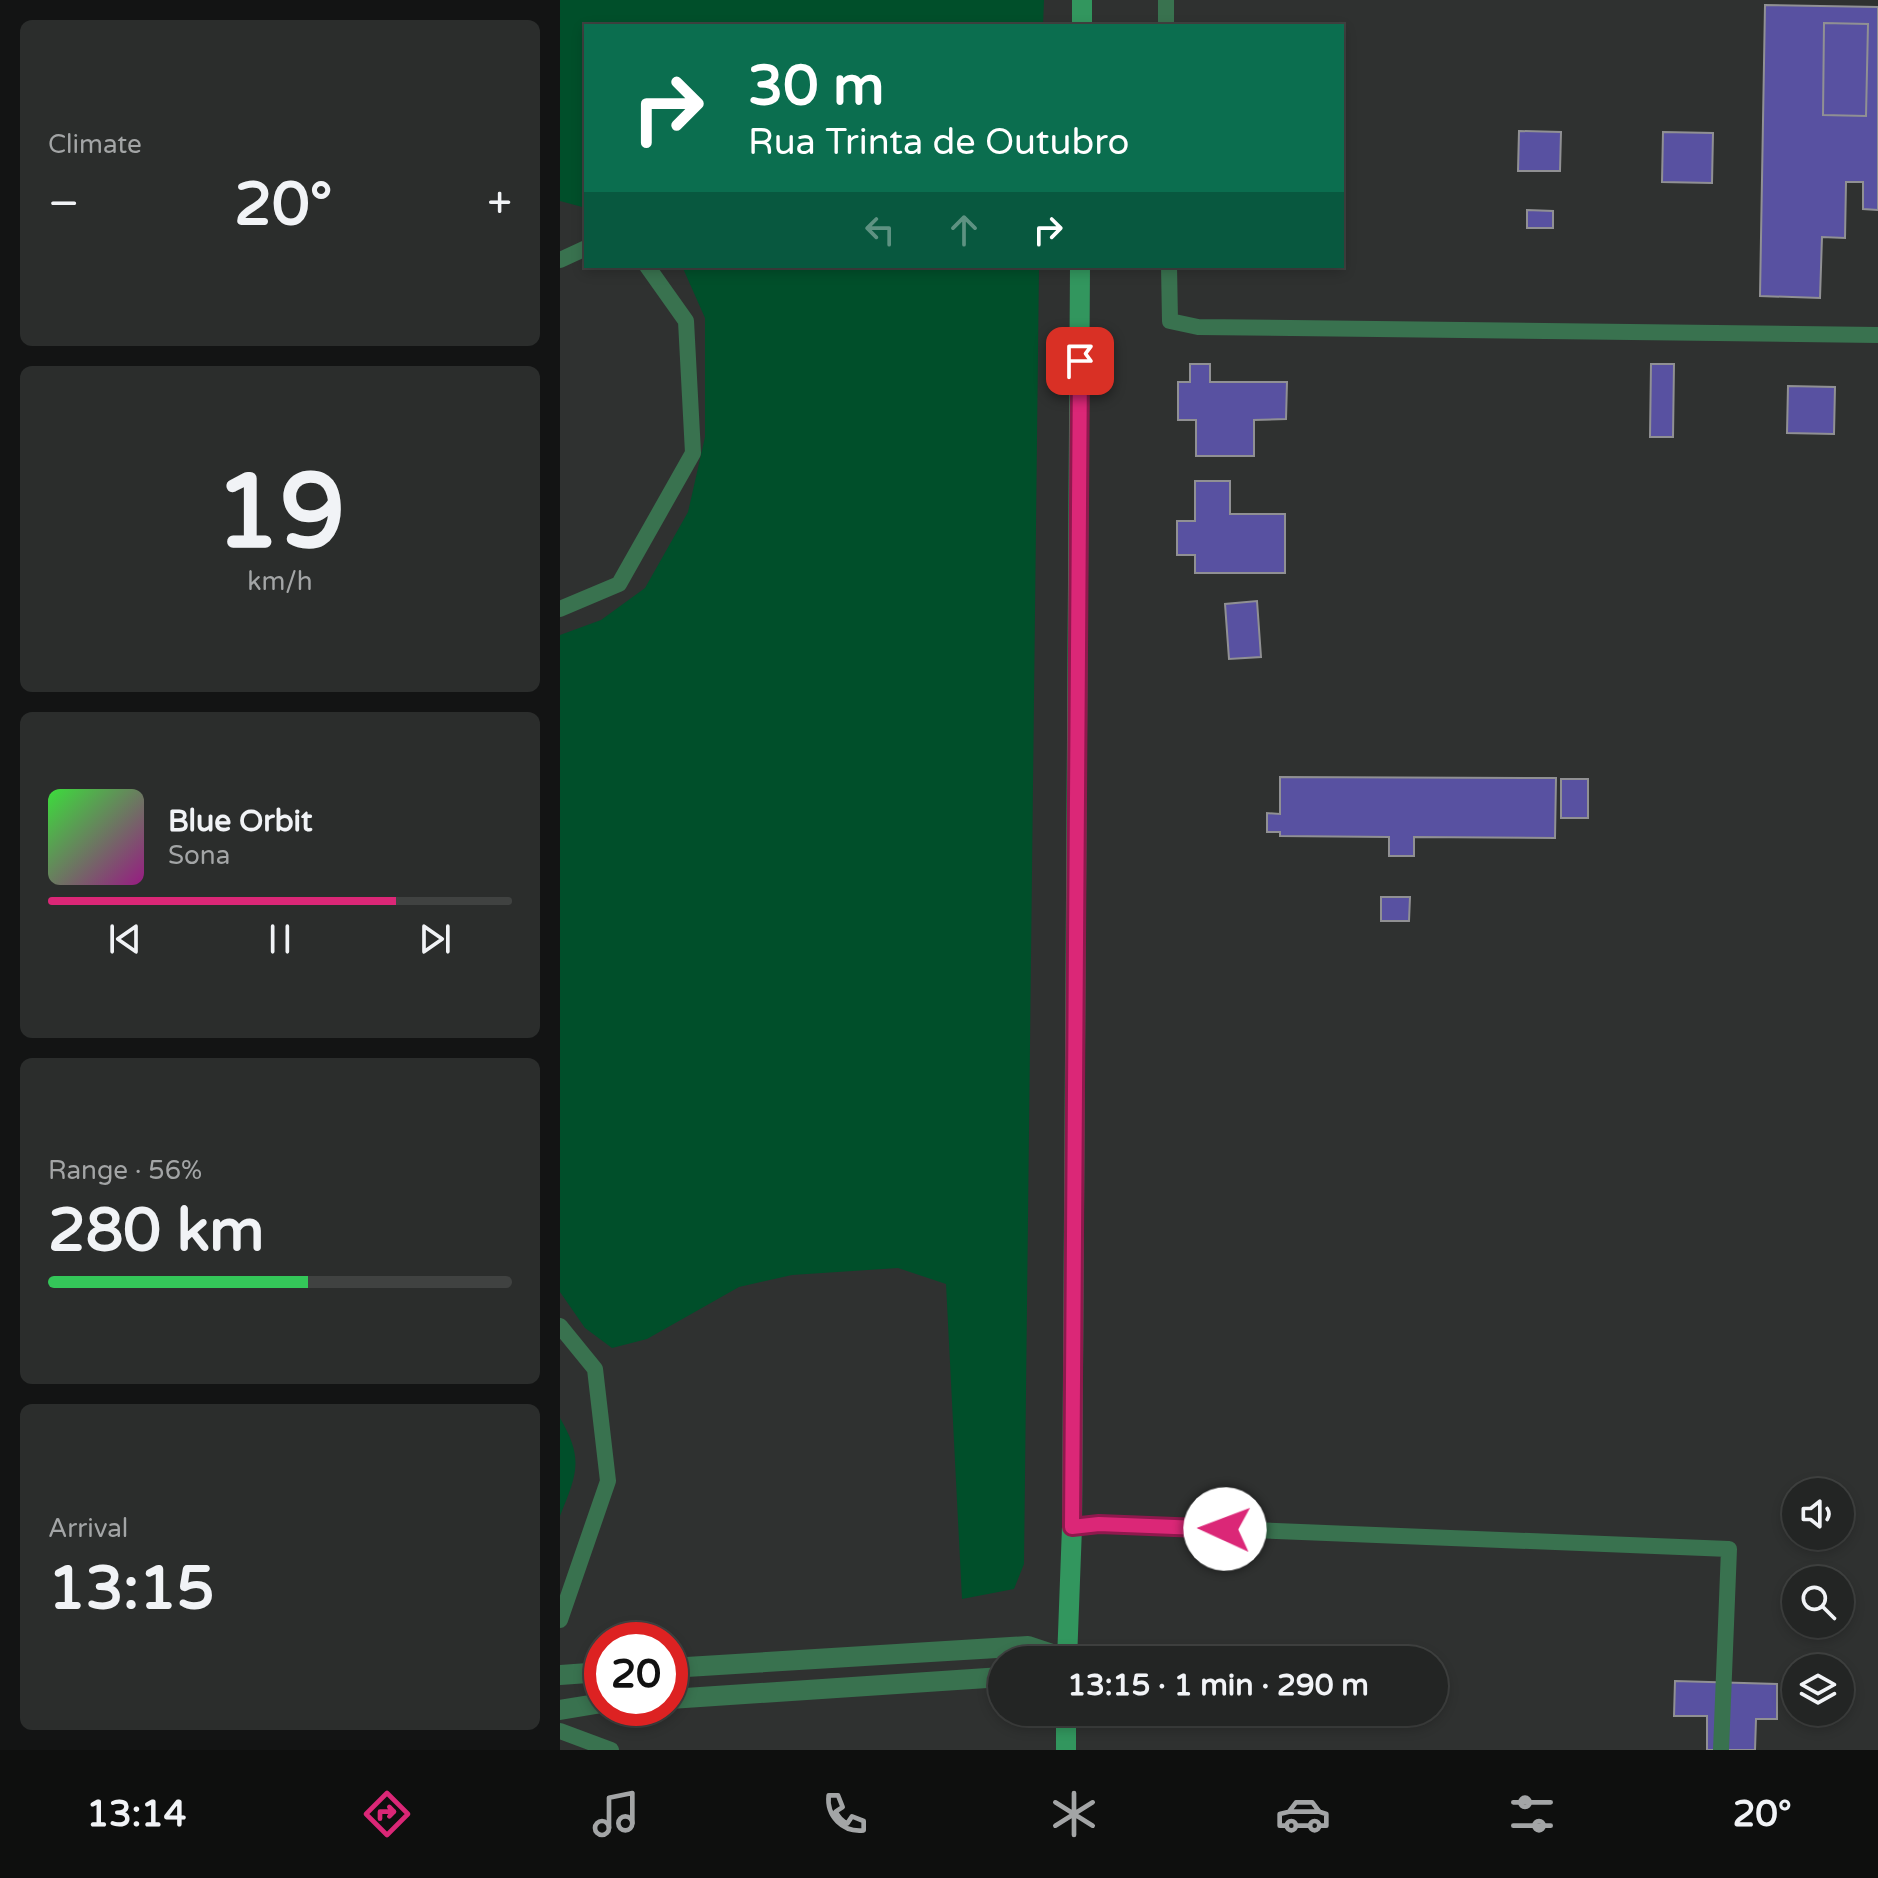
<!DOCTYPE html>
<html lang="en">
<head>
<meta charset="utf-8">
<style>
  :root { --surface:#232524; --page:#2b2d2c; --text:#f1f3f6; --muted:#a3a5a6; --line:#404241; --accent:#db2777 }
  body { margin:0; font-family:"Varela Round",sans-serif; background:var(--page); color:var(--text); height:100vh; display:flex; flex-direction:column; font-size:30px; white-space:nowrap }
  * { box-sizing:border-box; margin:0 }
  p { font-size:26px; color:var(--muted) }
  .icon { flex:none; width:44px; height:44px; fill:none; stroke:currentColor; stroke-width:2; stroke-linecap:round; stroke-linejoin:round }
  .map { position:relative; flex:1; overflow:hidden }
  .panel { display:flex; flex-direction:column; gap:20px; padding:20px; background:#131414; width:560px }
  .panel>* { flex:none }
  .top-card { position:absolute; left:24px; top:24px; width:760px; height:244px; border-radius:0px; box-shadow:0 4px 12px #0003,0 0 0 2px var(--line); background:#0b6e4f; color:#fff; overflow:hidden }
  .fabs { position:absolute; left:1222px; top:1478px; display:grid; gap:16px }
  .fabs a { display:grid; place-items:center; width:72px; height:72px; border-radius:50%; background:var(--surface); box-shadow:0 4px 12px #0003,0 0 0 2px var(--line); font-size:40px }
  .speed { position:absolute; left:24px; top:1622px; display:flex; gap:16px; font-size:40px; font-weight:700; text-align:center }
  .speed>* { display:grid; place-content:center; width:104px; height:104px; border-radius:50%; background:var(--surface); box-shadow:0 4px 12px #0003,0 0 0 2px var(--line); line-height:1 }
  .speed .limit { border:12px solid #d22; background:#fff; color:#111 }
  .pin { position:absolute; display:grid; place-items:center; width:68px; height:68px; color:#fff; margin:-34px; border-radius:16px; box-shadow:0 4px 12px #0006 }
  .me { position:absolute; width:88px; margin:-44px; rotate:272deg; stroke-linejoin:round; filter:drop-shadow(0 0 6px #0008) }
  .turn { display:flex; align-items:center; gap:28px; height:168px; padding:0 32px; font-size:36px }
  .turn .icon { width:104px; height:104px; stroke-width:2.5 }
  .turn b { display:block; font-size:56px; line-height:68px }
  .lanes { display:flex; align-items:center; height:76px; padding:0 32px; background:#0003; justify-content:center; gap:40px; direction:ltr }
  .lanes .off { opacity:.35 }
  .big { font-size:60px; font-weight:800; line-height:1.1 }
  .panel .tile { flex:1; display:flex; flex-direction:column; justify-content:center; gap:12px; min-width:0; padding:0 28px; border-radius:12px; background:var(--page) }
  .panel .dial { align-items:center; gap:0 }
  .dial b { font-size:104px; line-height:1 }
  .song { display:flex; align-items:center; gap:24px }
  .cover { width:96px; height:96px; border-radius:12px; background:linear-gradient(135deg,hsl(120 70% 55%),hsl(310 70% 35%)) }
  .played { height:8px; border-radius:4px; background:linear-gradient(90deg,var(--accent) 75%,var(--line) 75%) }
  .keys { display:flex; justify-content:space-around; direction:ltr }
  .heat { display:flex; justify-content:space-between; align-items:center; font-size:44px; direction:ltr }
  .charge { height:12px; border-radius:6px; background:linear-gradient(90deg,#34c759 56%,var(--line) 0) }
  .trip { position:absolute; left:428px; top:1646px; width:460px; height:80px; border-radius:40px; background:var(--surface); box-shadow:0 4px 12px #0003,0 0 0 2px var(--line); font-weight:800; line-height:80px; text-align:center }
  .dock { display:flex; height:128px; justify-content:space-around; align-items:center; background:#0e0f0e; color:var(--muted) }
  .dock .icon { width:56px; height:56px }
  .dock .current { color:var(--accent) }
  .dock b { font-size:36px; color:var(--text) }
  main { display:flex; flex:1; min-height:0 }
  .map>svg:first-child { display:block }
  .green { fill:#004f2a }
  .building { fill:#5851a1; stroke:#909093; stroke-width:2; fill-rule:evenodd }
  .lines { fill:none; stroke-linecap:round; stroke-linejoin:round }
  .lane { stroke:#39724f; stroke-width:16 }
  .street { stroke:#39724f; stroke-width:20 }
  .secondary { stroke:#32965e; stroke-width:20 }
  .route-casing { stroke:#8e194d; stroke-width:20 }
  .route { stroke:#db2777; stroke-width:14 }
</style>
</head>
<body>
<main>
<section class="panel">
<div class="tile"><p>Climate</p>
<div class="heat"><a>−</a><b class="big">20°</b><a>+</a></div>
</div>
<div class="tile dial"><b>19</b><p>km/h</p></div>
<div class="tile">
<div class="song"><i class="cover"></i><div><b>Blue Orbit</b><p>Sona</p></div></div>
<div class="played"></div>
<div class="keys"><svg class="icon" aria-label="previous" viewBox="0 0 24 24"><path d="M18 5L8 12l10 7zM5 5v14"/></svg><svg class="icon" aria-label="pause" viewBox="0 0 24 24"><path d="M8 5v14M16 5v14"/></svg><svg class="icon" aria-label="next" viewBox="0 0 24 24"><path d="M6 5l10 7-10 7zM19 5v14"/></svg></div>
</div>
<div class="tile"><p>Range · 56%</p><b class="big">280 km</b><div class="charge"></div></div>
<div class="tile"><p>Arrival</p><b class="big">13:15</b></div>
</section>
<div class="map">
<svg width="1318" height="1750" viewBox="0 0 1318 1750">
  <rect width="100%" height="100%" fill="#2f3130"/>
  <path class="green" d="M0 0H484L483 26H26V208L0 201Z
    M122 266H479L464 1564 454 1589 402 1599 386 1284 338 1268 232 1275 179 1287 87 1339 52 1348 25 1328 0 1292V635L41 620 85 588 128 512 145 437V318Z
    M0 1418C24 1459 17 1474 0 1516Z"/>
  <path class="building" d="M1205 5 1318 7V210L1303 209V182H1286L1285 238 1262 237 1260 298 1200 296ZM1264 23 1308 24 1306 116 1263 115Z
    M1264 23 1308 24 1306 116 1263 115Z
    M959 131 1001 132 1000 171H958Z
    M1103 132 1153 133 1152 183 1102 182Z
    M967 210 993 211V228H967Z
    M630 364H650V382H727L726 419 694 420V456H636V420H618V382H630Z
    M1091 364H1114L1113 437H1090Z
    M1228 386 1275 387 1274 434 1227 433Z
    M635 481H670V514H725V573H635V555H617V521H635Z
    M697 601 701 657 669 659 665 604Z
    M720 777 996 778 995 838 854 837V856H829V837L720 836V832H707V813L720 814Z
    M1001 779H1028V818H1001Z
    M821 897H850L849 921H821Z
    M1115 1681 1217 1684V1719H1196L1195 1750H1147V1716H1114Z"/>
  <g class="lines">
    <path class="lane" d="M606 0V26
      M0 260 26 248
      M609 266 610 321 638 327 1318 335
      M0 609 59 584 133 453 126 321 87 266
      M0 1326 35 1369 48 1481 0 1620
      M512 1527 539 1524 1169 1549 1161 1750
      M0 1731 51 1750"/>
    <path class="street" d="M110 1668 468 1646 507 1659
      M0 1675 42 1672
      M110 1699 442 1677
      M0 1710 42 1703"/>
    <path class="secondary" d="M522 26V0
      M507 1660 512 1527 520 266
      M506 1750V1712"/>
  </g>
  <g class="lines">
    <g class="route-casing">
      <path id="route" d="M520 361 512 1527 539 1524 665 1529"/>
    </g>
    <use href="#route" class="route"/>
  </g>
</svg>
<div class="fabs">
<a><svg class="icon" aria-label="sound" viewBox="0 0 24 24"><path d="M4 9h4l5-4v14l-5-4H4zM17 9q2 3 0 6"/></svg></a>
<a><svg class="icon" aria-label="search" viewBox="0 0 24 24"><circle cx="10" cy="10" r="6"/><path d="M15 15l6 6"/></svg></a>
<a><svg class="icon" aria-label="layers" viewBox="0 0 24 24"><path d="M12 4l9 5-9 5-9-5zM3 14l9 5 9-5"/></svg></a>
</div>
<div class="speed"><div class="limit">20</div></div>
<div class="pin" style="left:520px;top:361px;background:#d93025"><svg class="icon" aria-label="arrive" viewBox="0 0 24 24"><path d="M6 21V4h12l-3 4 3 4H6"/></svg></div>
<svg class="me" style="left:665px;top:1529px" viewBox="-20 -20 40 40"><circle r="19" fill="#fff"/><path d="M0-13L10 11 0 6-10 11z" fill="#db2777"/></svg>
<div class="trip">13:15 · 1 min · 290 m</div>
<div class="top-card">
<div class="turn"><svg class="icon" aria-label="right" viewBox="0 0 24 24"><path d="M7 20v-9h11M14 6l5 5-5 5"/></svg><div><b>30 m</b>Rua Trinta de Outubro</div></div>
<div class="lanes"><svg class="icon off" aria-label="left" viewBox="0 0 24 24"><path d="M17 20v-9H6M10 6l-5 5 5 5"/></svg><svg class="icon off" aria-label="ahead" viewBox="0 0 24 24"><path d="M12 20V5M6 11l6-6 6 6"/></svg><svg class="icon" aria-label="right" viewBox="0 0 24 24"><path d="M7 20v-9h11M14 6l5 5-5 5"/></svg></div>
</div>
</div>
</main>
<nav class="dock">
<b>13:14</b>
<svg class="icon current" aria-label="directions" viewBox="0 0 24 24"><path d="M12 3l9 9-9 9-9-9zM9 14v-3h6M13 9l2 2-2 2"/></svg>
<svg class="icon" aria-label="music" viewBox="0 0 24 24"><path d="M9 18V5l10-2v13"/><circle cx="6" cy="18" r="3"/><circle cx="16" cy="16" r="3"/></svg>
<svg class="icon" aria-label="phone" viewBox="0 0 24 24"><path d="M5 4h4l2 5-3 2q2 4 5 5l2-3 5 2v4C11 20 4 13 5 4z"/></svg>
<svg class="icon" aria-label="climate" viewBox="0 0 24 24"><path d="M12 3v18M4 7l16 10M4 17L20 7"/></svg>
<svg class="icon" aria-label="car" viewBox="0 0 24 24"><path d="M5 17H2v-5l4-1 3-4h7l3 4 3 1v5h-3M9 17h6M6 11h13"/><circle cx="7" cy="17" r="2"/><circle cx="17" cy="17" r="2"/></svg>
<svg class="icon" aria-label="filters" viewBox="0 0 24 24"><path d="M4 7h16M4 17h16"/><circle cx="9" cy="7" r="2"/><circle cx="15" cy="17" r="2"/></svg>
<b>20°</b>
</nav>
</body>
</html>
